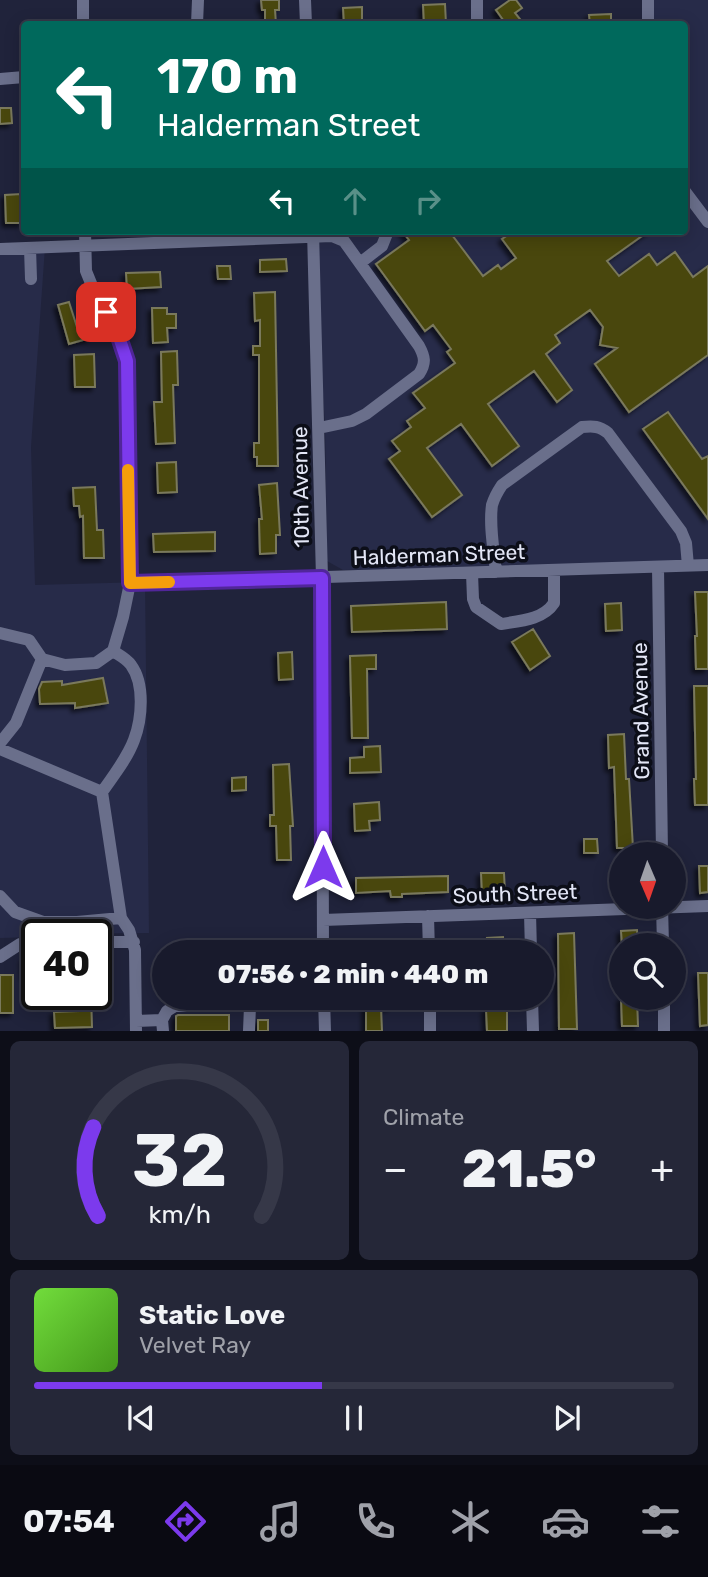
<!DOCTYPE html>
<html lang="en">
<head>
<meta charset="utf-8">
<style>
  :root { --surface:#181a2c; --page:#252738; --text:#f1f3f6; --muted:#9fa1a9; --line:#363848; --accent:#7c3aed }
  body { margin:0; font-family:Rubik,sans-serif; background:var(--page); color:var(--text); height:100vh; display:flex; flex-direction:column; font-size:26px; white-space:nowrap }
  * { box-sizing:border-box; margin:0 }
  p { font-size:23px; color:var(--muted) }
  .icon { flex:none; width:38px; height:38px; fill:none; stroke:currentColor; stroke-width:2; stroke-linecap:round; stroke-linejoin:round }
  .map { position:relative; height:1031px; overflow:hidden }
  .drawer { display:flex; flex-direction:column; gap:10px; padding:10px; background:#0d0e18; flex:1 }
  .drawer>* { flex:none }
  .top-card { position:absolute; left:21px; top:21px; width:667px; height:214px; border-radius:7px; box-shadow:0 4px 18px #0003,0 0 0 2px var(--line); background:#00695c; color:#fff; overflow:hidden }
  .needle { width:46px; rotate:178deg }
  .tools { position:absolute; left:609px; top:842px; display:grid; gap:14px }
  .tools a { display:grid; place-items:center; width:77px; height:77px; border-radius:50%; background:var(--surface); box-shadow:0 4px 18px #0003,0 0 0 2px var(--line); font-size:35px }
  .speed { position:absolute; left:21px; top:919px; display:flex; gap:14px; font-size:35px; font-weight:700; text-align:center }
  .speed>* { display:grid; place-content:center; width:91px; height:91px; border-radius:50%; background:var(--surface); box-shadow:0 4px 18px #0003,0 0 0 2px var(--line); line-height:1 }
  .speed .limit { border:4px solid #111; border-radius:10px; background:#fff; color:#111 }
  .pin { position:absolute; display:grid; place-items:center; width:60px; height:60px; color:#fff; margin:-30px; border-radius:14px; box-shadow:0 4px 10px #0006 }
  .me { position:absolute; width:77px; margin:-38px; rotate:0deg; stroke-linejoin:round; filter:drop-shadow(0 0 5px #0008) }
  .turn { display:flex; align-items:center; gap:24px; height:147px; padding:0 21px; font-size:32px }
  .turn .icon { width:91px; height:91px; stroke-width:2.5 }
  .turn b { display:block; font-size:49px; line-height:60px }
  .lanes { display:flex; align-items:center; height:66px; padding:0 21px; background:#0003; justify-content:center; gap:35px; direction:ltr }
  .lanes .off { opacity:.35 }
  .big { font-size:52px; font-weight:800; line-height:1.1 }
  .drawer .card { flex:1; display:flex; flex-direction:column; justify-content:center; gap:10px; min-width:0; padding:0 24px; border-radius:10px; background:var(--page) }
  .drawer .dial { align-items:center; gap:0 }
  .dial svg { height:182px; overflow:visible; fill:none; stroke:var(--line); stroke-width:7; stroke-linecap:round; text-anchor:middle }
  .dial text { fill:var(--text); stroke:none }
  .song { display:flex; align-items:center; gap:21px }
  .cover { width:84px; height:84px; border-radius:10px; background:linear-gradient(135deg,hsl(100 70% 55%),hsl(100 70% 35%)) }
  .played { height:7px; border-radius:4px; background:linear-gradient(90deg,var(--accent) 45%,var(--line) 45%) }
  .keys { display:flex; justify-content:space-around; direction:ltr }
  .heat { display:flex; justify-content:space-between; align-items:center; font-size:38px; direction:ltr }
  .drawer .tiles { flex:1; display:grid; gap:10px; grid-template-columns:1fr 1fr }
  .card:last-child { grid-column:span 2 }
  .trip { position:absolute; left:152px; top:940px; width:402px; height:70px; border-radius:35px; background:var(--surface); box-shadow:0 4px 18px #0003,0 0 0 2px var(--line); font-weight:800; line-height:70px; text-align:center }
  .dock { display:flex; height:112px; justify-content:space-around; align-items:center; background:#0a0a12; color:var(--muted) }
  .dock .icon { width:49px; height:49px }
  .dock .selected { color:var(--accent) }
  .dock b { font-size:32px; color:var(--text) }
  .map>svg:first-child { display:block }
  .built { fill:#272b49 }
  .building { fill:#484611; stroke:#7a795b; stroke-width:2; filter:url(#shadow) }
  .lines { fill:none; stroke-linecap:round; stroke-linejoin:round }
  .minor { stroke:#6a6f8b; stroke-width:12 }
  .route-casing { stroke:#51269a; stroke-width:18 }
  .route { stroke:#7c3aed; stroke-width:12 }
  .slow { stroke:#f59e0b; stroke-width:12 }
  .labels { text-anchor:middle; stroke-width:7; stroke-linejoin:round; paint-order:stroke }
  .street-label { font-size:21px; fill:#e3e6f6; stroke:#0c0e18 }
</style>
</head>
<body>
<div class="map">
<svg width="708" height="1031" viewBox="0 0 708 1031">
  <defs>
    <filter id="shadow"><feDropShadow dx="-3.5" dy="3.5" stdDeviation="2" flood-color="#0009"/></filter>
  </defs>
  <rect width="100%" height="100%" fill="#20233b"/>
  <path class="built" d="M648 0H708V565L343 570 327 561 325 426 313 231H684V24H648Z
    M45 247 31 447 35 585 145 582 149 933 37 934V937L0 938V249Z"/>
  <path class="building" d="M261 0H279V10H275L276 24H265V10H262Z
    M510 0H516L522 8 515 13 524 24H506L496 10Z
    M445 4 446 24H424L423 5Z
    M362 7V24H344L343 8Z
    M611 14V24H590L589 15Z
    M0 108H11L12 123 0 124Z
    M21 194 22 223H6L5 195Z
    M402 231H449L483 276 498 265 501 269 516 258 502 239 514 231H649L607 261 619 276 649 254 657 265 675 252 693 277 708 266V355L629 412 595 364 617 348 600 345 603 327 590 310 555 335 560 343 546 354 572 390 557 402 534 371 488 404 519 446 492 466 461 424 427 448 462 495 432 517 389 459 400 451 392 441 411 427 407 421 425 408 413 393 455 363 447 352 451 349 433 325 425 331 376 264 409 240Z
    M286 259 287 271 260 272V260Z
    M217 266H230L231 279H218Z
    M160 272 161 287 127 289 126 273Z
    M275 292 278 466H257V457H254V443H259V355H253V346H260V320L255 321 254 293Z
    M69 302 77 327 86 325 90 338 69 344 58 305Z
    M152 308H167V314H176V328H167L168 342 153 343Z
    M177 351 178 385H173L175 443 156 444 154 402H162L161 352Z
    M94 354 95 387H75L74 355Z
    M668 412 702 459 708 456V519L643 429Z
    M176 462 177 492 158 493 157 463Z
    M277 483 280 535H276V553L260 554 259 519H262L259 485Z
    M95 487 97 530H103L104 558H84L83 516 80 517 79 506H74L73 488Z
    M215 532V551L154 552 153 534Z
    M695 592H708V669H696L695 636H697Z
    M446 602 447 629 352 632 351 606Z
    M621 603 622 630 606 631 605 604Z
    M533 629 550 656 530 670 512 642Z
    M292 652 293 679 279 680 278 653Z
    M376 655V669H367L368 738H352L350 656Z
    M103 678 108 703 75 708V703L40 704 39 689 42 682 62 681V685Z
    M694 686H708V805H695L694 779H696Z
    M624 734 626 779H629L633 848H617L614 767 609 768 608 735Z
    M380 746 381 772 350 773V758L364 757V747Z
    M289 764 293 826H290L291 860H277L276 826H270V815H274L273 765Z
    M246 777V790L232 791V778Z
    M379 802 380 820 369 821 370 830 355 831 354 804Z
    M584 839H597L598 853H584Z
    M699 866H708V892L700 893Z
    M481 873H504L505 893 482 894Z
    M448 876V892L402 894V897H391L390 891 356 893V878Z
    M637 930 638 945H622L621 931Z
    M574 933 577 1029H559L558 934Z
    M503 937 504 952H488L487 938Z
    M258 940H277V952H259Z
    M210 943V952H183L182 944Z
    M37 958V976H25L24 959Z
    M698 973H708V1025L700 1026Z
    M0 975H13V1013H0Z
    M78 994H91L92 1027 55 1028 54 1012 79 1011Z
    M366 998H389L390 1007H381L382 1031H366Z
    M621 998H637L638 1026H622Z
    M507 1008V1031H487L486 1009Z
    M178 1015H229V1031H176V1016Z
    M258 1020H268V1031H258Z"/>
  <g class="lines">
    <path class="minor" d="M83 0V24
      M305 0 306 24
      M477 0V24
      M648 0V24
      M197 24 198 0
      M0 79 24 77
      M684 190 708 222
      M313 231 322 578 323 952
      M30 248 31 279
      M0 249 332 236 344 241 419 346C425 357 426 363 419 374L366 414 352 421 319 428
      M360 263 382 246 388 231
      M658 567 662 854
      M496 572C494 551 489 526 492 505 494 498 498 491 502 485L582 427C594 426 599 426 608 433L681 531 686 543 688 566
      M472 573 473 599 476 607 501 624C519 621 543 620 554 603V570
      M130 583 708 565
      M0 633 29 640 42 659 65 665 96 663 113 651 123 617 130 583 127 361 115 325 97 298 86 271 85 231
      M113 651C119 655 127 659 131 665 145 684 142 719 134 740 127 759 113 776 102 792L121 918 129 930 135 950 136 1031
      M0 743 16 723 42 659
      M0 749 102 792
      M0 896 15 912 43 922H77L121 918
      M662 906 663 945
      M530 913 531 952
      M428 916 429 952
      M323 920 708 906
      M96 942H134
      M0 957 20 944H37
      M324 998 325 1031
      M430 998V1031
      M532 998 533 1031
      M664 998V1031
      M162 1020 167 1011 175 1006H250L249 1031
      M136 1021 162 1020 163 1031"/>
  </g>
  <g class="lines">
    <g class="route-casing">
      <path id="route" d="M106 312 115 325 127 361 130 583 322 578 323 867"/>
    </g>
    <use href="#route" class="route"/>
    <path class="slow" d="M128 470 130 583 169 582"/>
  </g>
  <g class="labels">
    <g class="street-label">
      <text transform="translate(301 487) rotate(-91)" y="7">10th Avenue</text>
      <text transform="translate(439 555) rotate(-2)" y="7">Halderman Street</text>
      <text transform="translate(641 711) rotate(-91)" y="7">Grand Avenue</text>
      <text transform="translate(515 894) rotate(-2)" y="7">South Street</text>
    </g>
  </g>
</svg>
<div class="tools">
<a><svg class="needle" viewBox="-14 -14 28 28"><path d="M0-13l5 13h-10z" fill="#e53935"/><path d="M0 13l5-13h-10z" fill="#9fa1a9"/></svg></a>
<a><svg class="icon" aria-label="search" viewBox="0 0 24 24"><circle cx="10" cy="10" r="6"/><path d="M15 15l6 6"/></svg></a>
</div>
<div class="speed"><div class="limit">40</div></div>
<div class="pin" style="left:106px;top:312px;background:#d93025"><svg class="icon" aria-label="arrive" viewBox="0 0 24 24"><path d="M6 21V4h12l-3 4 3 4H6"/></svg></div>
<svg class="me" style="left:323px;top:867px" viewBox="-20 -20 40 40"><path d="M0-17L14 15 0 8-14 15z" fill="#7c3aed" stroke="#fff" stroke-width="4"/></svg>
<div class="trip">07:56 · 2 min · 440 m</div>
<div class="top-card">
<div class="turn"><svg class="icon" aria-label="left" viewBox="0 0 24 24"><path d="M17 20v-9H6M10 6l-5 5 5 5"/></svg><div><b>170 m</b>Halderman Street</div></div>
<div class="lanes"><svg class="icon" aria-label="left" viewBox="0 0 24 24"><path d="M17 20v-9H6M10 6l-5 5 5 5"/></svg><svg class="icon off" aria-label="ahead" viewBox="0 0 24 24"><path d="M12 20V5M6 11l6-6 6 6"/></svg><svg class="icon off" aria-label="right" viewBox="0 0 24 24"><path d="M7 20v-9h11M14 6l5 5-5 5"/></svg></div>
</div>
</div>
<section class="drawer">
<div class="tiles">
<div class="card dial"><svg viewBox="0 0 100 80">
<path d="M14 69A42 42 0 1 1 86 69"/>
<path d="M14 69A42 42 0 0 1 12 30" stroke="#7c3aed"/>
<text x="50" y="56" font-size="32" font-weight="700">32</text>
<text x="50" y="72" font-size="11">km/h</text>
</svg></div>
<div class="card"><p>Climate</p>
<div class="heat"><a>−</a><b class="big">21.5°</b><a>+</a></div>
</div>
<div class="card">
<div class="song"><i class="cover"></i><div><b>Static Love</b><p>Velvet Ray</p></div></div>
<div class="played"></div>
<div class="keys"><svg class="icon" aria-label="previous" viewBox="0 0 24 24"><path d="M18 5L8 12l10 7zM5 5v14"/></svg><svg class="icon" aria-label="pause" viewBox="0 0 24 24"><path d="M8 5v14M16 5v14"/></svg><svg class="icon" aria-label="next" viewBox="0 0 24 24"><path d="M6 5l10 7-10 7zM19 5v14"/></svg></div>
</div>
</div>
</section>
<nav class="dock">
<b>07:54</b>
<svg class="icon selected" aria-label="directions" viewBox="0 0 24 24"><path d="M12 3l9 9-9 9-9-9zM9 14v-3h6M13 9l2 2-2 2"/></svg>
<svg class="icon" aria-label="music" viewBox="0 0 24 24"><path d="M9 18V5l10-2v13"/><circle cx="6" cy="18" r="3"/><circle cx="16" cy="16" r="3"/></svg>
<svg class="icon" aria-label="phone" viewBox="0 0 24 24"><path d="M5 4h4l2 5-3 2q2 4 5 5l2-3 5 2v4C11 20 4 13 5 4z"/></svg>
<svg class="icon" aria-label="climate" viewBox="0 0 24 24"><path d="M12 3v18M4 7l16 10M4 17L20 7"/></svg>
<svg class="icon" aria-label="car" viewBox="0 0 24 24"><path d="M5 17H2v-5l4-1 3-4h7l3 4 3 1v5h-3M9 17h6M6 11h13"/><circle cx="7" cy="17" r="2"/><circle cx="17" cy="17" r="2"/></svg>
<svg class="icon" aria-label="filters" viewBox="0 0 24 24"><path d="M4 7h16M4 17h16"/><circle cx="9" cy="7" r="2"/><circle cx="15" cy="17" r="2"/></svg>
</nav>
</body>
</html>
